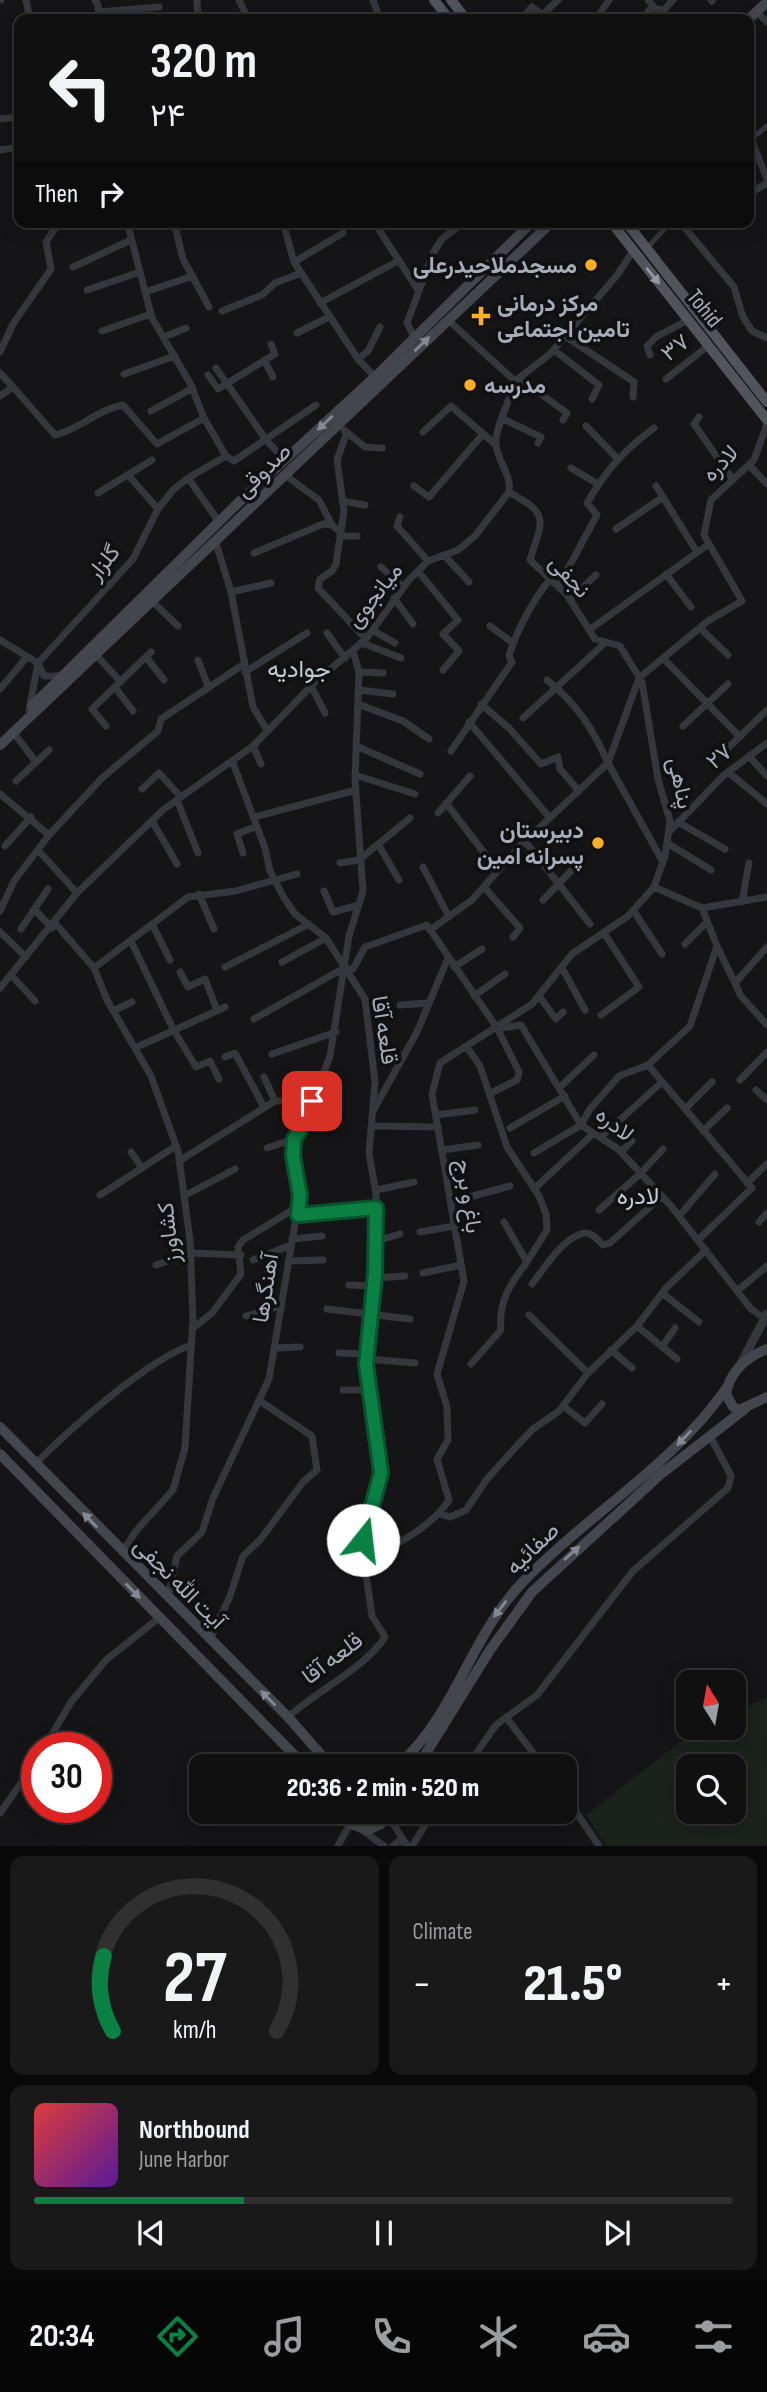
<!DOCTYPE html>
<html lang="en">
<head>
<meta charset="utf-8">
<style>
  :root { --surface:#101011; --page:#19191a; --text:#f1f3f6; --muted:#9c9d9f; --line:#303031; --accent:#0b8043 }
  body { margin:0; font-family:"Sofia Sans Condensed",Vazirmatn,sans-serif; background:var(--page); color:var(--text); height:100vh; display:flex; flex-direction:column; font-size:26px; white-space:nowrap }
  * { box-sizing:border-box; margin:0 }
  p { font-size:23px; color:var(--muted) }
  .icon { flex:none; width:38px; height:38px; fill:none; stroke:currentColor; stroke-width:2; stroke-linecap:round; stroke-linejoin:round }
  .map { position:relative; height:1846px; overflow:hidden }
  .sheet { display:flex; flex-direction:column; gap:10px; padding:10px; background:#090909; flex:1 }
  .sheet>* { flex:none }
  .hud { position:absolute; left:14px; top:14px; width:740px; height:214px; border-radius:14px; box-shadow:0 4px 18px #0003,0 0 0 2px var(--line); background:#101011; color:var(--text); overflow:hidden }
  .needle { width:46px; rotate:349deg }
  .controls { position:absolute; left:676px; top:1670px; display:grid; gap:14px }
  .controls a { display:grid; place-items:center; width:70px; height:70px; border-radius:14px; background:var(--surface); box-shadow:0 4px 18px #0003,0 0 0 2px var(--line); font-size:35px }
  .speed { position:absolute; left:21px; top:1732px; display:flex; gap:14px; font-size:35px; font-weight:700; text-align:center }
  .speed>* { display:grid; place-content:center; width:91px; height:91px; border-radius:50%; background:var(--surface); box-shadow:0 4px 18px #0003,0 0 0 2px var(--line); line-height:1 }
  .speed .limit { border:10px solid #d22; background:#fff; color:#111 }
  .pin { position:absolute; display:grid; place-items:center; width:60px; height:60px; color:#fff; margin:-30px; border-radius:14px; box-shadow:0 4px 10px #0006 }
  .me { position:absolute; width:77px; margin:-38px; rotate:16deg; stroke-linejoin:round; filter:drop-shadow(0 0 5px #0008) }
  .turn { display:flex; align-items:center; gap:24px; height:147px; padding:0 21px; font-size:32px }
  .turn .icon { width:91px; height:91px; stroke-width:2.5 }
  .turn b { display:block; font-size:49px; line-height:60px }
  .then { display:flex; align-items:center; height:66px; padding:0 21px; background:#0003; gap:14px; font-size:26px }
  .big { font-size:52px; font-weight:800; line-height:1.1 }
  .sheet .widget { flex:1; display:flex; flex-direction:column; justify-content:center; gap:10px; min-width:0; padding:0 24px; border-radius:14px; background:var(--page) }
  .sheet .dial { align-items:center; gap:0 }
  .dial svg { height:182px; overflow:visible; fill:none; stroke:var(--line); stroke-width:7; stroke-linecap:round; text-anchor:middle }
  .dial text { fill:var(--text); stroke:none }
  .song { display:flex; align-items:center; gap:21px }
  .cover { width:84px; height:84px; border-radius:10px; background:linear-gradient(135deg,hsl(0 70% 55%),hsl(270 70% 35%)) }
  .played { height:7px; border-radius:4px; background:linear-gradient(90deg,var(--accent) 30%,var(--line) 30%) }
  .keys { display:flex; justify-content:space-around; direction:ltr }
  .heat { display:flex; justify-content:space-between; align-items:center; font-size:38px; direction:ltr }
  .sheet .tiles { flex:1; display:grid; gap:10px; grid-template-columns:1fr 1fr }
  .widget:last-child { grid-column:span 2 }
  .trip { position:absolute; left:189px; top:1754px; width:388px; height:70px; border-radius:14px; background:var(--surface); box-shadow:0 4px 18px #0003,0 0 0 2px var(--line); font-weight:800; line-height:70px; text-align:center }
  .menu { display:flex; height:112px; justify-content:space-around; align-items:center; background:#060607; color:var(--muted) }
  .menu .icon { width:49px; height:49px }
  .menu .active { color:var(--accent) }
  .menu b { font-size:32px; color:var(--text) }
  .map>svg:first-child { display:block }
  .green { fill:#1b221c; fill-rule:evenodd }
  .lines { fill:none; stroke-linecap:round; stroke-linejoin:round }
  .pedestrian { stroke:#36373c; stroke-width:5 }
  .minor { stroke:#36373c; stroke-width:7 }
  .tertiary { stroke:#36373c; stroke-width:9 }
  .secondary { stroke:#44464d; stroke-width:10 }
  .primary { stroke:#52545c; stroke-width:10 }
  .oneway { fill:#959aa6 }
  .oneway2 { fill:#848893 }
  .route-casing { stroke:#07532c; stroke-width:18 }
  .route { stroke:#0b8043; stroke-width:12 }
  .poi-dot { fill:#feae26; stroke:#101012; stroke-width:2.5 }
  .labels { text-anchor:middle; stroke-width:7; stroke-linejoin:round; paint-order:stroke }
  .poi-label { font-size:23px; font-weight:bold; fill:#a6acb8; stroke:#101012; text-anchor:end }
  .street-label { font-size:23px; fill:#a6acb8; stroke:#101012 }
  .neighbourhood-label { font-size:24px; fill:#c7cbd4; stroke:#101012 }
</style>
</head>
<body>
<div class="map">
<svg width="767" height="1846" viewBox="0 0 767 1846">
  <rect width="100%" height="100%" fill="#151517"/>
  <path class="green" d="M767 1697V1846H606L586 1815 684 1739 711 1727H733V1714ZM688 1766H733V1811H688Z"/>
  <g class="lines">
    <path class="pedestrian" d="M750 140 767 126
      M647 248 671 222"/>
    <path class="minor" d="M0 0H1
      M26 0 30 19
      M95 0 98 5 99 19
      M197 0 198 19
      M239 0 248 19
      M373 0 380 19
      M648 0 656 9 664 10 673 0
      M711 0 712 1
      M99 12 159 7
      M757 12 767 22
      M521 19 532 7 542 15 558 0
      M596 19 609 0
      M642 19 653 6
      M0 119 19 117
      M751 139 767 179
      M0 150 19 147
      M749 194 767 183
      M127 222 152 318 190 383 204 418 226 456 188 478 219 522
      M174 222 183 259 209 307
      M283 222 294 262 358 359 375 377
      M374 222 418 290
      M680 222 734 287 743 317 752 331 767 338
      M431 261 444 267
      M294 262 343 233
      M73 267 131 240
      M87 290 140 272
      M145 292 193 276
      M320 303 398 261
      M222 311 262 295 275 283 301 273
      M448 320 515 381
      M102 331 151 314
      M297 333 329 317
      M565 336 634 382 633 397
      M164 337 186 328
      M414 337 407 323 433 253 442 239 464 222
      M554 350 599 385 592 399
      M0 352 13 324 51 269 46 242 59 222
      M650 355 647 346 656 337 688 320
      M358 359 368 351 380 327
      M264 360 273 377
      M216 368 267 441 285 460
      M0 373 13 387
      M124 374 175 356
      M208 375 218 389 275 354 271 344
      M519 378 567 413 563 420
      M666 379 708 346
      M0 396 13 387 55 435C80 429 97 410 123 405L157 444 204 418
      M151 411 193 388
      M699 417 694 424 733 480
      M503 419 541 437 538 443
      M586 426 617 458
      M344 430 365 447 382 448
      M347 432 337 460 344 511 336 564 332 571 320 579 318 588 366 639
      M423 432 451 406 496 445
      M226 456 234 461 316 405
      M749 465 767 484
      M571 468 598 484
      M128 475 158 509
      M285 475 319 500 332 525
      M414 486 429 497 483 434
      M656 486 697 552
      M509 492C550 515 543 518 530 560L567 595 595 639 620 646 642 682 658 779 670 821 665 856 654 887 702 908 717 946 690 1026 648 1065 752 1188 698 1240
      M98 493 152 460
      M342 501 365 505
      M400 517 397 526 428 561
      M616 529 663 497
      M340 536H357
      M215 540 231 592 253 707 267 730
      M254 553 323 524 332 525 341 533
      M444 555 469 582
      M381 567 403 587
      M418 571 458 620 443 634 459 651 443 670
      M666 574 691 607
      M558 587 597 515 587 503C607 469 623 451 654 428
      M231 592 271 583
      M394 598 413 624
      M570 599 596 575
      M152 601 178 626
      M490 626 513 643
      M700 628 728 655
      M589 630 709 544
      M374 631 395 643
      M327 633 345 658
      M0 640 38 663 44 676H61
      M362 643 401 658
      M97 656 121 682
      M146 657 164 680
      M663 658 740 737
      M198 660 208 686
      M245 672 307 633
      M359 672 383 673
      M639 678 708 621 742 601 704 535 711 500 754 460 767 424
      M547 680C577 704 593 729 608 763
      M311 686 325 713
      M115 687 133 711
      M0 689 27 657
      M359 690 393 694
      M358 704 403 721 429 739
      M481 704 509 728 541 764 558 757 560 769 579 791
      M29 710 38 663 133 559 158 509 173 490 188 478
      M523 718 606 642
      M469 722 550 818
      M106 726 92 709 151 652
      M683 726 728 684
      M13 732 36 762
      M253 746 261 764
      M356 746 420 774
      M451 751 512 662 509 655C518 628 532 602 550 579
      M723 753 767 710
      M749 756 767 776
      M233 763 265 848 270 871 284 898 295 914 326 938 365 999 375 1082 369 1153 376 1194 375 1274 366 1364 381 1473 363 1540V1553L372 1616 385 1637C365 1668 318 1690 288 1717
      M608 763 639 678
      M728 772 767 804
      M355 775 415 794
      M16 781 49 750
      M142 789 159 773 181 797
      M0 794 49 835
      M177 800 198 853
      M446 803 498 871
      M438 813 470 776
      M254 817 356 790
      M152 821 177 864
      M678 822 725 849
      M669 832 723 776 767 743
      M525 841 590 924
      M667 843 711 870
      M378 844 399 880
      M5 846 31 817
      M38 850 77 893
      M243 853 237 834 257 826
      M340 863 359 860 410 818
      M423 867 449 917
      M484 887 520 928 513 937
      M324 891 333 912 359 905
      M199 894 214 929
      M543 900 573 869
      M742 902 749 863
      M702 908 767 897
      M35 910 52 928
      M633 910 662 954
      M0 911 14 881 49 835 102 778 158 731 161 719 244 664
      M55 923 94 968 107 1000 151 1076 178 1151 190 1240 193 1318 185 1448 173 1490 136 1531 122 1552
      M152 924 170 960
      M21 929 48 889
      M430 930 472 900 519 847 608 763 663 862
      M0 932 26 957
      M131 941 173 1029 196 1067 210 1061 219 1079
      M685 944 707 922
      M717 946 741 996 767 1025
      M282 962 326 938
      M225 967 309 924
      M454 967 482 949
      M94 968 188 897 236 891 297 874
      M562 968 585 1010
      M180 972 188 987 205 979 217 1010
      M12 976 35 1001
      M735 983 767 947
      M0 988 77 893 164 809 253 746 315 682 366 639 409 580 428 561 458 550 475 536 509 492C512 475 497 461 496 444 494 430 511 398 515 381L550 354 618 274 633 251
      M474 996 505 974
      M539 996 556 1019 563 1012
      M400 1005 429 1003
      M113 1011 132 1002
      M601 1015 639 987 604 933
      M254 1019 344 968 353 969 365 947 427 925 497 1028 519 1072 517 1080 491 1093
      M501 1028 521 1025 581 1125 618 1149 671 1206 751 1309 765 1319
      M466 1046 480 1066 507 1147 539 1196 546 1214 547 1230 527 1262 504 1222
      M135 1048 225 1007
      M272 1054 336 1032
      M225 1057 235 1053 264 1107
      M264 1077 275 1101
      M740 1080 767 1052
      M560 1087 594 1055
      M756 1090 767 1100
      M685 1109 712 1082
      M373 1111 417 1032 448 958
      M436 1115 475 1110
      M372 1126 438 1127
      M510 1128 565 1096
      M703 1131 727 1108
      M601 1137 662 1082
      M267 1148 294 1139
      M442 1150 478 1145
      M131 1152 142 1168
      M621 1152 632 1141
      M534 1153 581 1125 590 1109 619 1076 648 1065
      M179 1161 275 1101H312
      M747 1183 767 1164
      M534 1189 594 1133
      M376 1190 414 1182
      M100 1195 176 1146
      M184 1196 235 1169
      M451 1202 510 1186
      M599 1210 641 1173 663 1149
      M298 1215 376 1208
      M679 1216 715 1174
      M759 1222 767 1213
      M420 1232 454 1226
      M292 1239 322 1236
      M377 1241 400 1234
      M253 1260 291 1245
      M288 1261 323 1260
      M156 1265 191 1253 241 1255
      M423 1273 461 1265
      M374 1278 405 1276
      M532 1284C544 1269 563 1237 584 1233 592 1232 598 1240 603 1245L610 1243 662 1196
      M349 1285 373 1286
      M737 1291 767 1266
      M662 1293 699 1322
      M327 1309 410 1319
      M529 1315 588 1373
      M246 1316 280 1306
      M637 1326 677 1359
      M192 1329 212 1313 241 1274 238 1247 243 1240 299 1206
      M662 1347 675 1328
      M275 1348 300 1347
      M611 1350 632 1368
      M339 1353 367 1354
      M366 1359 415 1363
      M471 1364 501 1330C498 1302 510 1284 527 1262
      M343 1390H368
      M563 1406 585 1423 602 1404
      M35 1464C71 1428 146 1361 191 1345
      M440 1514 450 1517 466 1510 487 1479 514 1449 533 1429 559 1411 588 1373 637 1326 667 1287 706 1250
      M363 1560C394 1546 430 1529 449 1500L437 1459 448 1440 447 1407 437 1374 464 1281 432 1094 440 1063 532 1004 572 954 628 916 654 887
      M168 1597 177 1556 202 1532 213 1498 269 1379 300 1194 293 1156 294 1139 305 1123 330 1056 349 936 363 891 355 779 359 672 353 651
      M210 1640 230 1596 243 1556 260 1540 303 1482 317 1470 312 1436 260 1401
      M506 1717 543 1766
      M44 1748 71 1702 106 1660 160 1617
      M467 1766 496 1725 537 1695 633 1571 728 1488 731 1476 710 1436
      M565 1796 599 1846
      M0 1813 37 1760
      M387 1814 404 1841
      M362 1830 384 1846
      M338 1846 350 1824
      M393 1846 399 1841 406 1843
      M412 1846 434 1811"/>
    <path class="tertiary" d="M740 1365 767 1314"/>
    <path class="secondary" d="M749 19 767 2
      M32 706 238 503 375 377 532 222
      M0 745 552 222
      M767 1349C747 1357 730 1371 726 1394L733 1407 739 1410 767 1397
      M0 1427 288 1717 331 1766
      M0 1454 305 1766
      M397 1766C453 1719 470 1638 520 1585 586 1515 673 1466 728 1386
      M418 1766 490 1650 532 1592 661 1474 746 1408
      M343 1811 351 1824 368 1830 381 1824 388 1811"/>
    <path class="primary" d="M434 0 449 19
      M451 0 466 19
      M611 222 767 420
      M626 222 767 402"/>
  </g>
  <defs><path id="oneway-solid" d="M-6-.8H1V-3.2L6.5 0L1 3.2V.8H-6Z" transform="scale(1.75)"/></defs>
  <use class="oneway" href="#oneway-solid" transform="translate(653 276) rotate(51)"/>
  <g class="oneway2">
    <use href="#oneway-solid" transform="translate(422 344) rotate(-44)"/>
    <use href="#oneway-solid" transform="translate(325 423) rotate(137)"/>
    <use href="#oneway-solid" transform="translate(684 1438) rotate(134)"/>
    <use href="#oneway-solid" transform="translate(90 1520) rotate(-134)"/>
    <use href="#oneway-solid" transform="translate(572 1553) rotate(-42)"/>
    <use href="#oneway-solid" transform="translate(133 1591) rotate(45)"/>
    <use href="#oneway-solid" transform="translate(500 1609) rotate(127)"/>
    <use href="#oneway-solid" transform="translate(268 1698) rotate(-135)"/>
  </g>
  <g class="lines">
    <g class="route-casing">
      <path id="route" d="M312 1101 305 1123 294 1139 293 1156 300 1195 298 1215 376 1208 375 1274 366 1364 381 1473 363 1540"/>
    </g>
    <use href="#route" class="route"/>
  </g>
  <g class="poi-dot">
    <circle cx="591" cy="265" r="7"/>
    <path d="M477.5 305.5h7v7h7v7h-7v7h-7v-7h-7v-7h7z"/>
    <circle cx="470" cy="385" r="7"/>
    <circle cx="598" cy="843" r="7"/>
  </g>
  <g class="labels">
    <g class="poi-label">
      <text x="577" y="273">مسجدملاحیدرعلی</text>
      <text x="497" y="311" text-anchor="start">مرکز درمانی<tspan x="497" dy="26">تامین اجتماعی</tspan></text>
      <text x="484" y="393" text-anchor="start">مدرسه</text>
      <text x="584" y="838">دبیرستان<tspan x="584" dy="26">پسرانه امین</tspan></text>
    </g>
    <g class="street-label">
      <text transform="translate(705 308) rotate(51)" y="8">Tohid</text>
      <text transform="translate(675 347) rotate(-38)" y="8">۳۷</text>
      <text transform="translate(720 463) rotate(-45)" y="8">لادره</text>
      <text transform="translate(263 470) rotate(-44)" y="8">صدوقی</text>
      <text transform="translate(103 562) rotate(-51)" y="8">گلزار</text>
      <text transform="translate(570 576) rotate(48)" y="8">نجفی</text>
      <text transform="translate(374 595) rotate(-52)" y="8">میانجوی</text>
      <text transform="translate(719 756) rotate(-40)" y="8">۲۷</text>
      <text transform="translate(681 783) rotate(78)" y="8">پناهی</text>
      <text transform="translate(385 1030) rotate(81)" y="8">قلعه آقا</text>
      <text transform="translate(615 1124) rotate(39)" y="8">لادره</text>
      <text transform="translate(469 1196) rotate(81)" y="8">باغ و برج</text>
      <text transform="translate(168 1233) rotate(-96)" y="8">کشاورز</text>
      <text transform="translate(265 1288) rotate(-81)" y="8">آهنگرها</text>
      <text transform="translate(532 1548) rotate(-44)" y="8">صفائیه</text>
      <text transform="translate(180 1583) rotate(45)" y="8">آیت الله نجفی</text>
      <text transform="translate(332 1658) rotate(-37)" y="8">قلعه آقا</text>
    </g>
    <g class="neighbourhood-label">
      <text x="299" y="677">جوادیه</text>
      <text x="638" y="1204">لادره</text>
    </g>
  </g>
</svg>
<div class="controls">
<a><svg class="needle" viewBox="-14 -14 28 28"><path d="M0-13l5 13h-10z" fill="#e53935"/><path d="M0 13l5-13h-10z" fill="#9c9d9f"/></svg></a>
<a><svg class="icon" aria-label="search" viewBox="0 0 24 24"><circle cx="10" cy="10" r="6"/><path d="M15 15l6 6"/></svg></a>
</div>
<div class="speed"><div class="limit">30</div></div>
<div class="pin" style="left:312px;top:1101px;background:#d93025"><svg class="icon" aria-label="arrive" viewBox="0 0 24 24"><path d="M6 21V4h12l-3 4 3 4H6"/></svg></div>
<svg class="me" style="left:363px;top:1540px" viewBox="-20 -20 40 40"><circle r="19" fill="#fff"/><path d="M0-13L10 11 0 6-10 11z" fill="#0b8043"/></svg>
<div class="trip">20:36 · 2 min · 520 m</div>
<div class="hud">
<div class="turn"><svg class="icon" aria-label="left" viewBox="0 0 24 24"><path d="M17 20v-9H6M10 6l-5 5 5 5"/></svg><div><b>320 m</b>۲۴</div></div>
<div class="then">Then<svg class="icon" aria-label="right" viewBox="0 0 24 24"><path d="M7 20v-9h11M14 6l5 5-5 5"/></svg></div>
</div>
</div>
<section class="sheet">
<div class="tiles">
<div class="widget dial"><svg viewBox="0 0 100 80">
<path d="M14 69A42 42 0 1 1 86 69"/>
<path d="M14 69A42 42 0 0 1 10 36" stroke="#0b8043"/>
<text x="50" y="56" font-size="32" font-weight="700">27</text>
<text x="50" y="72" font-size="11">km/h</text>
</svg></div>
<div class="widget"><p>Climate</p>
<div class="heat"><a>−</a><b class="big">21.5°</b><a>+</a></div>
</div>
<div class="widget">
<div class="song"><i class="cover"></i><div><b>Northbound</b><p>June Harbor</p></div></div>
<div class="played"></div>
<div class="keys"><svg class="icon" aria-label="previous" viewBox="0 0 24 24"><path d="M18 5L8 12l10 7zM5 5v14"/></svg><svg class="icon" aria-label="pause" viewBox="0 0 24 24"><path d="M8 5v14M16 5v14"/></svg><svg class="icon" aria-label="next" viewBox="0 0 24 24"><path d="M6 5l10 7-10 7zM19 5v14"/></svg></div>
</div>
</div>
</section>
<nav class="menu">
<b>20:34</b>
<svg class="icon active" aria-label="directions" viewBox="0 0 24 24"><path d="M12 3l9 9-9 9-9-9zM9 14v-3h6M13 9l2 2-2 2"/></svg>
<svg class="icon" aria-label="music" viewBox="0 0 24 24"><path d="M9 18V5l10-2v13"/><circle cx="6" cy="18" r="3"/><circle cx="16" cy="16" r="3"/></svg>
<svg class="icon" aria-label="phone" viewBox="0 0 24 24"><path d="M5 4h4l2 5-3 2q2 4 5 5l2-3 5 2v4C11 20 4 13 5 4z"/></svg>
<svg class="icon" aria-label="climate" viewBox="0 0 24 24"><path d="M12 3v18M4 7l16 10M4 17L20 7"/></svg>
<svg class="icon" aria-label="car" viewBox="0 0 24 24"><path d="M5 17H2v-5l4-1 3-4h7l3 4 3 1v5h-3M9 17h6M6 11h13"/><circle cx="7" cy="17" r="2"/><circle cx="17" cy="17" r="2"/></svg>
<svg class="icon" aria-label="filters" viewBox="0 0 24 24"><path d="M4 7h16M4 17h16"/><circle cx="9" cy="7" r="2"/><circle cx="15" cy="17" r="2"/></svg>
</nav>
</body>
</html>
